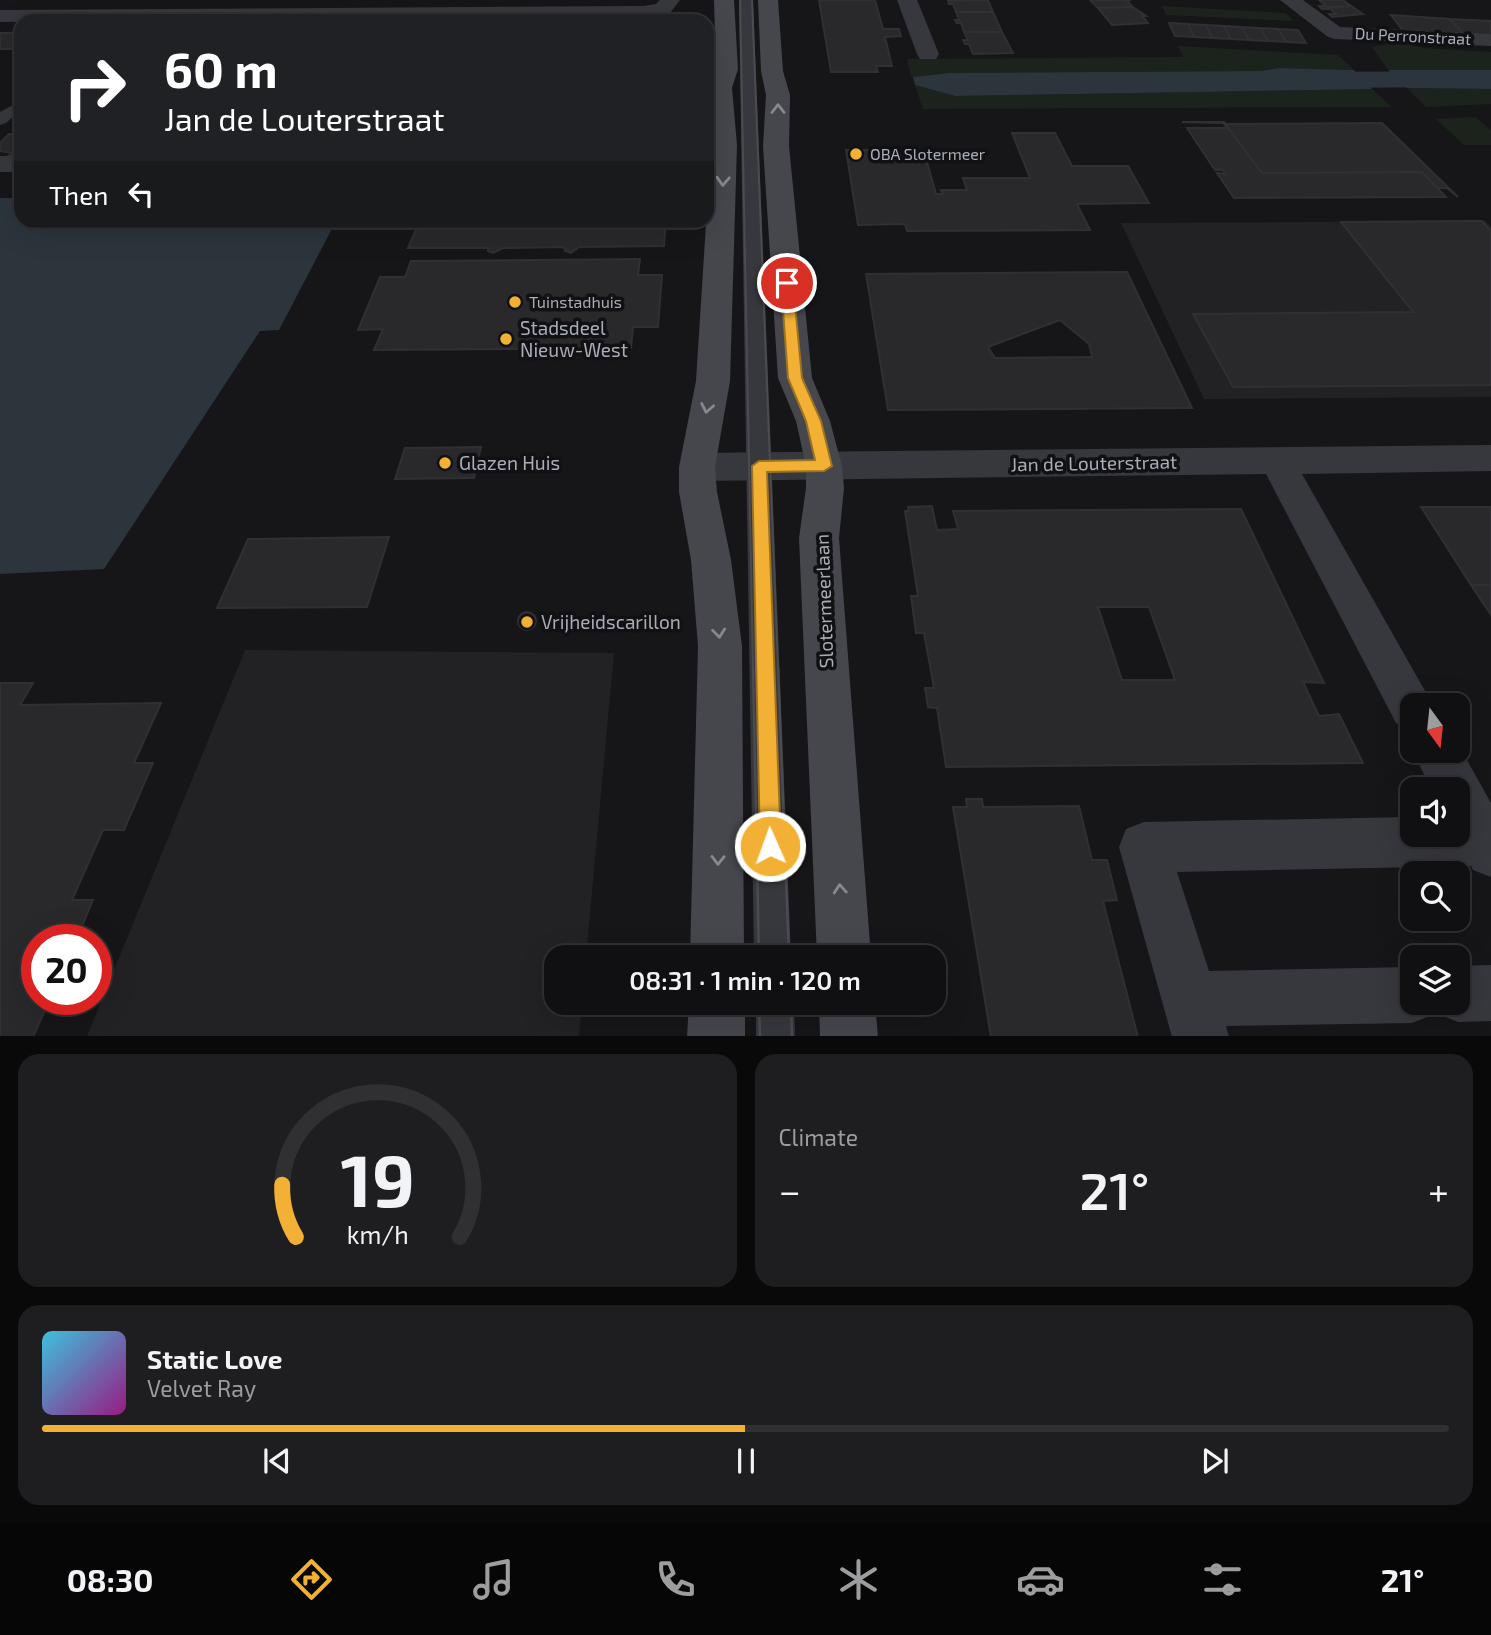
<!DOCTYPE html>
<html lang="en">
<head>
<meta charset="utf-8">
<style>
  :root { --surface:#101012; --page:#1e1e20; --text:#f1f3f6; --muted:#9c9d9f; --line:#303032; --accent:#f2b134 }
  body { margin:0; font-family:"Exo 2",sans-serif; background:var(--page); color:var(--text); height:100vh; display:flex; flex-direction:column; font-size:26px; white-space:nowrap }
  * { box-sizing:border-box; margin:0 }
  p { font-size:23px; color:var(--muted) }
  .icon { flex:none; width:38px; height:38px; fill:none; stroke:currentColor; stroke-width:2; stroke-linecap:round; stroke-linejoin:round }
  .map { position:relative; height:1036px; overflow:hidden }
  .panel { display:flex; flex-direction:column; gap:18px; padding:18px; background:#09090a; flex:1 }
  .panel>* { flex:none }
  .hud { position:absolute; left:14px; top:14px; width:700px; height:214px; border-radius:21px; box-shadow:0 7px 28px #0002,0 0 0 2px var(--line); background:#202124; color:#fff; overflow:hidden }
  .needle { width:46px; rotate:165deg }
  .buttons { position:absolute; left:1400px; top:693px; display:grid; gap:14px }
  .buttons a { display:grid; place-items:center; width:70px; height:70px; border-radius:14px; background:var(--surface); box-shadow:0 7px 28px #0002,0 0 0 2px var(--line); font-size:35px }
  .speed { position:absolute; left:21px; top:924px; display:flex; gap:14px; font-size:35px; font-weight:700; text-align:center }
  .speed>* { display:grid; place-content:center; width:91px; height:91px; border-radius:50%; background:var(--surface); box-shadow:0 7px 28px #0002,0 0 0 2px var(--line); line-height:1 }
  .speed .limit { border:10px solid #d22; background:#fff; color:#111 }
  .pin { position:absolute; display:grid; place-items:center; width:60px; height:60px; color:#fff; margin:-30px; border:4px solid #fff; border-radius:50%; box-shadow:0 2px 7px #0007 }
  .me { position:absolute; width:77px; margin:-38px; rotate:358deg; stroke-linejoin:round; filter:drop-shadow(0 0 5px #0008) }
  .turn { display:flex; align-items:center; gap:24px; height:147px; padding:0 35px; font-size:32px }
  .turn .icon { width:91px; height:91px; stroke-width:2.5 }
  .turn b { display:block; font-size:49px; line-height:60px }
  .then { display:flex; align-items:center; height:66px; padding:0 35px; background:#0003; gap:14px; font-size:26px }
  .big { font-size:52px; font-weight:600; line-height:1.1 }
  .panel .card { flex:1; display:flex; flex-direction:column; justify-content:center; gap:10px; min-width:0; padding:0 24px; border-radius:21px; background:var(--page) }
  .panel .dial { align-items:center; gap:0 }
  .dial svg { height:182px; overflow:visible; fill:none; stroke:var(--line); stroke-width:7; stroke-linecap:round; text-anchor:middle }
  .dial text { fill:var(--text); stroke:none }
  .song { display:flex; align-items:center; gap:21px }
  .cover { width:84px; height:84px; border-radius:10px; background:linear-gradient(135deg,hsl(190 70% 55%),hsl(310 70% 35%)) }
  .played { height:7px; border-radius:4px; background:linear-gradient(90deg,var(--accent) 50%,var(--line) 50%) }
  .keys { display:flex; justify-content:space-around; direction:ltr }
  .heat { display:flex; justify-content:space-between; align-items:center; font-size:38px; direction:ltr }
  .panel .tiles { flex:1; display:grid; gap:18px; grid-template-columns:1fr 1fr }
  .card:last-child { grid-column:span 2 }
  .trip { position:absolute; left:544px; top:945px; width:402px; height:70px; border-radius:21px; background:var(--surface); box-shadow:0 7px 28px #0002,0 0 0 2px var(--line); font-weight:600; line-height:70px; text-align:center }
  .menu { display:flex; height:112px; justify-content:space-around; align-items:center; background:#060607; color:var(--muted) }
  .menu .icon { width:49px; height:49px }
  .menu .on { color:var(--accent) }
  .menu b { font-size:32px; color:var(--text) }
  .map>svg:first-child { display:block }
  .built { fill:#222225 }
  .green { fill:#1c231d }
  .water { fill:#2c353c }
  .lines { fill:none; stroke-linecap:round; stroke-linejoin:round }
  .canal { fill:#2c353c; fill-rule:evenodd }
  .building { fill:#29292c; stroke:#303034; stroke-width:2; fill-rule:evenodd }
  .service { fill:#37383d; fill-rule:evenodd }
  .minor { fill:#37383d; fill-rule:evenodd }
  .secondary { fill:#45474d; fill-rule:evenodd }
  .tram-far1 { stroke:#4a4c52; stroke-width:2 }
  .tram { stroke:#4a4c52; stroke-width:2.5 }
  .oneway { stroke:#858993 }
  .route { fill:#f2b134; stroke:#9d7322; stroke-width:2 }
  .poi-dot { fill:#f2b134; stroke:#111113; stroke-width:2.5 }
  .labels { text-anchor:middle; stroke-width:7; stroke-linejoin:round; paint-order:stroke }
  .far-street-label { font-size:16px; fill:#a8adb8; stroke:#111113 }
  .far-poi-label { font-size:16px; fill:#a8adb8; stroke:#111113; text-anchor:start }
  .poi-label { font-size:19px; fill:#a8adb8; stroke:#111113; text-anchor:start }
  .street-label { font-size:19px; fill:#a8adb8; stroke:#111113 }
</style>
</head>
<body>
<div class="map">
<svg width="1491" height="1037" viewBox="0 0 1491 1037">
  <rect width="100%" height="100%" fill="#161618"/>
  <path class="built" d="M1485 221 1491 227V397L1204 399 1121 223Z
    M245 650 614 653 586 957H556V1003H582L579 1036H87Z"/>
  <path class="green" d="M1162 6 1286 13 1293 21 1166 15Z
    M1403 41 1423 48 1491 52V70H1388L1372 47Z
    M1178 46 1338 55 1354 70 1278 68 1261 71 949 73 911 77 907 59 1183 57Z
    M915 85 955 96 1372 89 1392 107 923 109Z
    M1407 88 1491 89V104L1426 107Z
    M1475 117 1491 130V145H1464L1436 119Z"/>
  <path class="water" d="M1278 68 1354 70 1372 89 955 96 915 85 913 77 949 73 1261 71Z
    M1388 70H1491V89L1407 88Z
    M0 198H21V220L336 221 279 330 260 331 104 569 0 574Z"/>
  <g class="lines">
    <path class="canal" d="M1491 71V87L1301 88 1292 86 1288 80 1292 74 1301 72Z"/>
  </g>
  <path class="building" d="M819 0H875L883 29H899L901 36 885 37 892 66H876L878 72H831Z
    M988 0 993 12H956L953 4H949L948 1Z
    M1090 0H1131L1127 1 1133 7 1098 8Z
    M1319 0H1343L1351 6 1322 9 1319 6H1326Z
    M1351 6 1363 14 1332 17 1329 14H1336L1328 7Z
    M1133 7 1146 16H1142L1148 23 1112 25 1098 8Z
    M956 12H993L1002 32H964L961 23H957L955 20H959Z
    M1391 15 1450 19 1464 35 1404 32Z
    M1450 19 1491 21V36L1464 35Z
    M1169 23 1188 24 1194 37 1175 36Z
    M1188 24 1206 25 1212 38 1194 37Z
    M1206 25 1224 26 1231 39 1212 38Z
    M1224 26 1242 27 1249 40 1231 39Z
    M1242 27 1260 28 1268 41 1249 40Z
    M1260 28 1278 29 1286 42 1268 41Z
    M1278 29 1298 30 1306 43 1286 42Z
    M964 32H1002L1013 53 973 54 969 44H965L963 40H968Z
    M0 33H21V46L17 49H0Z
    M1182 122H1224L1262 173 1422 172 1446 197 1234 198 1217 173 1225 174 1223 170H1215L1187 128H1227L1223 123Z
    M1382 123 1458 197 1447 188H1437L1422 172 1262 173 1225 124Z
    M1012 133H1055L1072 166H1128L1149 203 1077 204 1090 230 907 231 905 224 858 225 846 150H880L881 156 925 155 936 194H943L941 190H967L963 178H1030Z
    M9 134H21V156H8L12 153 0 151V143Z
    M420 220H666L664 246 579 247 571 253 565 251 564 247 503 248 493 253 488 251V248H408Z
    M1468 221H1482L1491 231V385L1233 387 1193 314 1413 312 1341 222Z
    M640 259 638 275H662L658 327H633L631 348 374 350 383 329 358 330 380 277H405L411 261Z
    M1127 272 1192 408 888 410 866 274ZM1060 320 1089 344 1092 357 995 358 988 347Z
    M481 447 474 478 395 479 405 448Z
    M932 506 937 530 958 529 953 511 1241 509 1324 683 1303 682 1319 716 1339 714 1363 763 946 767 937 708 928 707 925 688H934L924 633H916L911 596H918L905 511H909L908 507ZM1098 607H1149L1175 680H1122Z
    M1421 507H1491V585H1471Z
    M389 537 367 607 217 608 248 539Z
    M1471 585H1491V615Z
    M518 621a9 9 0 1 1 18 0a9 9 0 1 1-18 0Z
    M0 683H33L20 705 161 703 134 763H153L124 830H103L72 900H93L76 940H37V999H50L33 1037H0Z
    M966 799H982L983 807 1079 806 1092 860H1107L1117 900 1103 901 1138 1037H991L953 807H967Z"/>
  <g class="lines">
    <path class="service" d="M739 0H753L791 957H754Z
      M11 106 19 111 6 123 0 125V112Z
      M756 1003H794L795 1037H756Z"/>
    <path class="minor" d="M660 0H680L670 13 644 18 0 22V10L644 6 656 4Z
      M897 0H917L939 54 936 59H920L917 54Z
      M1280 0H1303L1340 27 1491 34V46L1335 39 1328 37Z
      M0 156H21V172H0Z
      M1491 445V471L1302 474 1433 705H1412V729L1396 723 1266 474 697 481 684 477 679 467 684 457 697 453Z
      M1458 744 1491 803V877L1473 870 1471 866 1177 872 1209 971 1412 967V1003H1458V966L1491 965V1021L1458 1022 1438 1014 1435 1006 1432 1015 1412 1023 1226 1026 1229 1037H1172L1119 847 1126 829 1144 822 1412 817V835H1458V789H1431L1413 751H1458Z"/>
    <path class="secondary" d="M714 0H734L738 69 732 88 737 145 730 381 715 467 717 492 731 560 742 646 744 957H690L698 646 691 560 679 492V467L696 381 711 145 710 88 716 69Z
      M758 0H778L783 71 790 95 789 146 812 378 830 421 842 466 844 488 839 538 871 957H817L799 538 806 488V466L796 421 778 378 763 146 766 95 761 71Z
      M689 1003H745V1037H687Z
      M819 1003H875L878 1037H820Z"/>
    <path class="tram-far1" d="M740 0 753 668
      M752 0 778 668"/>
    <path class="tram" d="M753 667 759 957
      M778 667 789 957
      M759 1003 760 1037
      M791 1003 792 1037"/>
  </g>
  <defs><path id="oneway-chevron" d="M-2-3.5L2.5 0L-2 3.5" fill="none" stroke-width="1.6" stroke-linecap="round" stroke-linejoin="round" transform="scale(1.75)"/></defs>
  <g class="oneway">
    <use href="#oneway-chevron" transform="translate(778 109) rotate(-90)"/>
    <use href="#oneway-chevron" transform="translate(723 181) rotate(93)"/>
    <use href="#oneway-chevron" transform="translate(707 408) rotate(101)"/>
    <use href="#oneway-chevron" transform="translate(719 633) rotate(84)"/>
    <use href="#oneway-chevron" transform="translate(718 860) rotate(91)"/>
    <use href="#oneway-chevron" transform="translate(840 889) rotate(-94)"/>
  </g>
  <path class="route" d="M787 279 793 283 802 378 821 421 832 466 824 471 767 472 781 846 778 853 770 856 763 853 760 846 752 466 759 461 815 460 806 421 788 378 781 283Z"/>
  <g class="poi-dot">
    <circle cx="856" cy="154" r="7"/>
    <circle cx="515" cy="302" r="7"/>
    <circle cx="506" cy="339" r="7"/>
    <circle cx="445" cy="463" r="7"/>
    <circle cx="527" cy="622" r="7"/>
  </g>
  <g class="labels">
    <g class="far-street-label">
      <text transform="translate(1413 36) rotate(3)" y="6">Du Perronstraat</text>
    </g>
    <g class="far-poi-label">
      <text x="870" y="160">OBA Slotermeer</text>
      <text x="529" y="308">Tuinstadhuis</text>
    </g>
    <g class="poi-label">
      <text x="520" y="335">Stadsdeel<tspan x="520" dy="22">Nieuw-West</tspan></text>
      <text x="459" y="470">Glazen Huis</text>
      <text x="541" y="629">Vrijheidscarillon</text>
    </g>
    <g class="street-label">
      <text transform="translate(1094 463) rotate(-1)" y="7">Jan de Louterstraat</text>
      <text transform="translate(824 601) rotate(-92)" y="7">Slotermeerlaan</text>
    </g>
  </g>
</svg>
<div class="buttons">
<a><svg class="needle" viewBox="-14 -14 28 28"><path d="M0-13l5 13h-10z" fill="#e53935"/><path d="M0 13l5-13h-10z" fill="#9c9d9f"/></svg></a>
<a><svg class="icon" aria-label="sound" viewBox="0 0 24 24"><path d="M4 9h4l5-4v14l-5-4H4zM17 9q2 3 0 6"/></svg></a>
<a><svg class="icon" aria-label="search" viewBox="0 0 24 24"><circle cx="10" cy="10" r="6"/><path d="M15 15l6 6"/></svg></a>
<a><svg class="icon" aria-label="layers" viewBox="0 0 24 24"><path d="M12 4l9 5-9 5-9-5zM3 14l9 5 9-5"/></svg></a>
</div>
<div class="speed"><div class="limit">20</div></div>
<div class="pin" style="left:787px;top:283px;background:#d93025"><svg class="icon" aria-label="arrive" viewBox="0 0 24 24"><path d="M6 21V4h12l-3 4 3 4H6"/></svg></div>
<svg class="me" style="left:770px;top:846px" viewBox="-20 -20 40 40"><circle r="17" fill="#f2b134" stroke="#fff" stroke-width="3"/><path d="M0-11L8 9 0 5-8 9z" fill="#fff"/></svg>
<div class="trip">08:31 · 1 min · 120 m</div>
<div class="hud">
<div class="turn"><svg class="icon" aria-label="right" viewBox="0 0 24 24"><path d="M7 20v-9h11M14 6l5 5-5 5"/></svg><div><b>60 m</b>Jan de Louterstraat</div></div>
<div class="then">Then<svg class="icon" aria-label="left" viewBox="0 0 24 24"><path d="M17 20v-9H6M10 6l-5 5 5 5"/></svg></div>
</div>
</div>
<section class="panel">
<div class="tiles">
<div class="card dial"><svg viewBox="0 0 100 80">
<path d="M14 69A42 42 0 1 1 86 69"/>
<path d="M14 69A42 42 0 0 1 8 46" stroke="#f2b134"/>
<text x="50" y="56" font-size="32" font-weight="700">19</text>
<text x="50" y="72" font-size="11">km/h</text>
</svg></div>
<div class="card"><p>Climate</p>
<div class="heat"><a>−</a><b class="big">21°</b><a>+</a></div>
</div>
<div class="card">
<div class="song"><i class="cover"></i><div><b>Static Love</b><p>Velvet Ray</p></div></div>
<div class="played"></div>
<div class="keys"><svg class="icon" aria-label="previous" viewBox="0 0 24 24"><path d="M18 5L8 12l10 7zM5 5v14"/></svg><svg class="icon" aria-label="pause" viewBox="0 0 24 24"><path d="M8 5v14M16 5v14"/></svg><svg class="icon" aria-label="next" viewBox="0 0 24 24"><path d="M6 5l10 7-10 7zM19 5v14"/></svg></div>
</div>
</div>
</section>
<nav class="menu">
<b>08:30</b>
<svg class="icon on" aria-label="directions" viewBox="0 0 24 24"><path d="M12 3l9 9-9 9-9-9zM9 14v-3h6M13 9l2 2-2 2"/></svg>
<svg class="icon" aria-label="music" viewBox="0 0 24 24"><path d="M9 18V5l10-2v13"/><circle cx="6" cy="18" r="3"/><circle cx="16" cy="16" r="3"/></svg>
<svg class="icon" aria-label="phone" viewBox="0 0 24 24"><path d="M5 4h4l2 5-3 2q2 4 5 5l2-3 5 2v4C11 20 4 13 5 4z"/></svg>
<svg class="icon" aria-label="climate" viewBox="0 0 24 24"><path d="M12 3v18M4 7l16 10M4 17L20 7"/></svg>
<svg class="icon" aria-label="car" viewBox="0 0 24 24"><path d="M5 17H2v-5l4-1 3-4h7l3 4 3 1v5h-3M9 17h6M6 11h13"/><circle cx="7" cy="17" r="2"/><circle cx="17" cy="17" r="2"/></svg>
<svg class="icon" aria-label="filters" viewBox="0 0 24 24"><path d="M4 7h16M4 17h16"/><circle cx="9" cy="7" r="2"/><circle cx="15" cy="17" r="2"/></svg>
<b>21°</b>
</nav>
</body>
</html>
